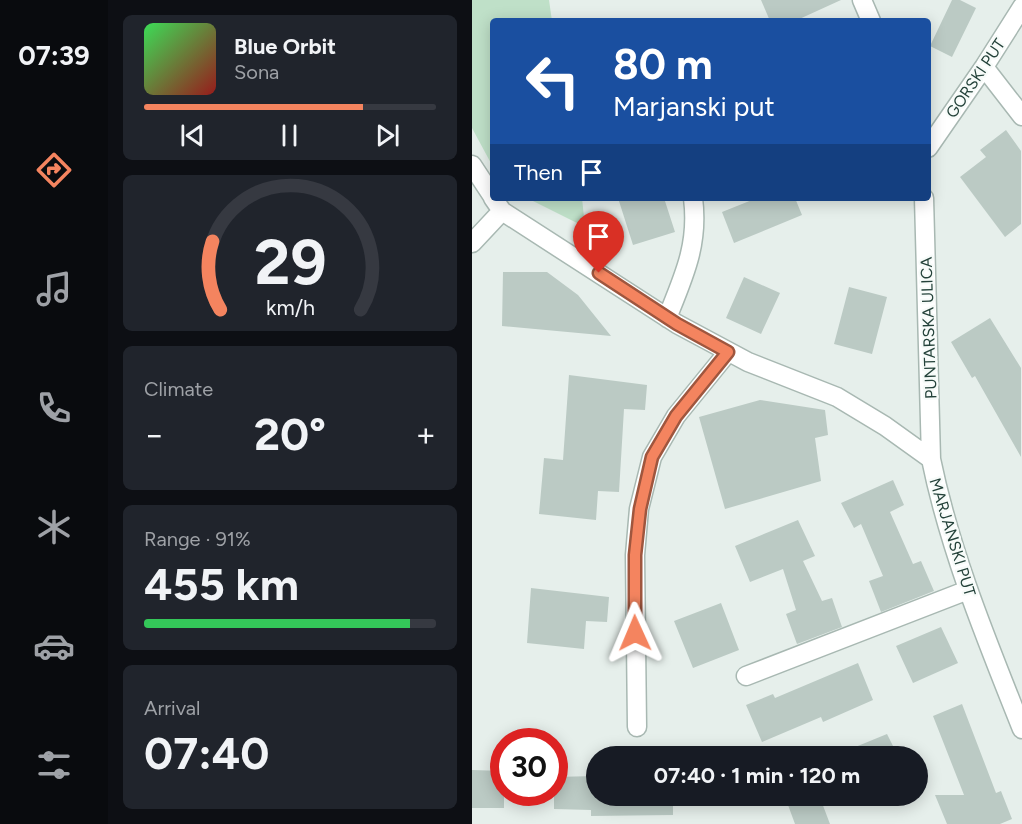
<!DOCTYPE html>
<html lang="en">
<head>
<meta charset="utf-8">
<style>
  :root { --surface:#171b24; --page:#20242c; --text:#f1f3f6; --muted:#9ea1a6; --line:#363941; --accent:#f4845f }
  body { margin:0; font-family:Figtree,sans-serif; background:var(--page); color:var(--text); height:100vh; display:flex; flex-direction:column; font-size:22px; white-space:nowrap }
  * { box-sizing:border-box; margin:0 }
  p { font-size:20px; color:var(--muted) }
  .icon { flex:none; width:33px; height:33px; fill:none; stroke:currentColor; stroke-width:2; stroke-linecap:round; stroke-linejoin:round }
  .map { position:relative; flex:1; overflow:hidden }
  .sheet { display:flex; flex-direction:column; gap:15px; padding:15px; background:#0d0f14; width:364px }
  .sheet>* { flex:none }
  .hud { position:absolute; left:18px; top:18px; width:441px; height:183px; border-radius:6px; box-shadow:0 3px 15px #0003; background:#1a4fa0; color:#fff; overflow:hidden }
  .speed { position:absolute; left:18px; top:728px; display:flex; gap:12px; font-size:30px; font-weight:700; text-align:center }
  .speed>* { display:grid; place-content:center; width:78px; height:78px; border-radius:50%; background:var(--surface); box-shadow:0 3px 15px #0003; line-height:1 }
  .speed .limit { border:9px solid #d22; background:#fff; color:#111 }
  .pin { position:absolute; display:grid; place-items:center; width:51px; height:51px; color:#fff; margin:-62px -26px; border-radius:50% 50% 50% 0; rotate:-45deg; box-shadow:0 0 6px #0007 }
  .pin .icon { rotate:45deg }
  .me { position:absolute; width:66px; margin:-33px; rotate:359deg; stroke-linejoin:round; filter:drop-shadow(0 0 4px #0008) }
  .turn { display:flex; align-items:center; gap:21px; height:126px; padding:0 24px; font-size:27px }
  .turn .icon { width:78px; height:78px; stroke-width:2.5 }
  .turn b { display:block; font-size:42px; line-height:51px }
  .then { display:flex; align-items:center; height:57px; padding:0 24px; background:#0003; gap:12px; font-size:22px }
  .big { font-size:45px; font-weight:700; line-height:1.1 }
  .sheet .tile { flex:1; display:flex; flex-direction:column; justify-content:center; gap:9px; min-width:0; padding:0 21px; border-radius:9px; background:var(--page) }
  .sheet .dial { align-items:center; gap:0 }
  .dial svg { height:156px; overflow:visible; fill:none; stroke:var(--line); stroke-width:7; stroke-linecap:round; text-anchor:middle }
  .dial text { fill:var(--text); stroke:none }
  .song { display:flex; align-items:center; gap:18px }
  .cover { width:72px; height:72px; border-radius:9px; background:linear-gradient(135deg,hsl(130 70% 55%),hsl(0 70% 35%)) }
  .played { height:6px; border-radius:3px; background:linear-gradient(90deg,var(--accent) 75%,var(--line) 75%) }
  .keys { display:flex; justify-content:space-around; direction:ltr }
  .heat { display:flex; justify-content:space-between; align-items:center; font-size:33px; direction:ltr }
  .charge { height:9px; border-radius:4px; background:linear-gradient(90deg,#34c759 91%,var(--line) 0) }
  .trip { position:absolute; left:114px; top:746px; width:342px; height:60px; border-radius:30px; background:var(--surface); box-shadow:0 3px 15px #0003; font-weight:700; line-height:60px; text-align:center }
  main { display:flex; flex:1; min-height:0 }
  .dock { display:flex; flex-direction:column; width:108px; justify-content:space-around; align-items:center; background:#090b0e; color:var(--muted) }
  .dock .icon { width:42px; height:42px }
  .dock .current { color:var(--accent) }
  .dock b { font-size:27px; color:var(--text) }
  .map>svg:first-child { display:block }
  .green { fill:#bfe0c8 }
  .building { fill:#bbcac4 }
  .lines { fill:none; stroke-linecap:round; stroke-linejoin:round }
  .minor-casing { stroke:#a8b8b2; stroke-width:21 }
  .minor { stroke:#fff; stroke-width:18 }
  .route-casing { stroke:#9f563e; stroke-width:15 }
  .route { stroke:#f4845f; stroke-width:10 }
  .labels { text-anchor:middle; stroke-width:4.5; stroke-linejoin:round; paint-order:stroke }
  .street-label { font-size:16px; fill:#24423a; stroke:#f7fbf9 }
</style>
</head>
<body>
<main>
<nav class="dock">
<b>07:39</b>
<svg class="icon current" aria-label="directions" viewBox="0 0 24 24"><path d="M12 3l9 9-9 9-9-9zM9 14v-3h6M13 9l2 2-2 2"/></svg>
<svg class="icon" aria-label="music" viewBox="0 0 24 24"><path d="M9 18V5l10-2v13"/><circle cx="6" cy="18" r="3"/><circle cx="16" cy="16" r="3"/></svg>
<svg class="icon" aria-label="phone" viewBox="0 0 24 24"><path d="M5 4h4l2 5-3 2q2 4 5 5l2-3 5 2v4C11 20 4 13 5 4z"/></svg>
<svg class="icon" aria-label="climate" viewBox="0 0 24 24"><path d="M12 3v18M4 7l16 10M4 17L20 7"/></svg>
<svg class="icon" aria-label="car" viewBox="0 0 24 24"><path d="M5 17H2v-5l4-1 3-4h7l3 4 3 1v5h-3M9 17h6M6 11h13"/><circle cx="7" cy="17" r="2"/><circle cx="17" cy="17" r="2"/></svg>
<svg class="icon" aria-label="filters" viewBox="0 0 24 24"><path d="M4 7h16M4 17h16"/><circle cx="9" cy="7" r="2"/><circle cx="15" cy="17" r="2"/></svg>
</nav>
<section class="sheet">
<div class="tile">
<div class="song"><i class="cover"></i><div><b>Blue Orbit</b><p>Sona</p></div></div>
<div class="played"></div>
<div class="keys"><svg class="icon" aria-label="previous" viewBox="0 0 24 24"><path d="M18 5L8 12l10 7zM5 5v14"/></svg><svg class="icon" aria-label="pause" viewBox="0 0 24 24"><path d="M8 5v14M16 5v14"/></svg><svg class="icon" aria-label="next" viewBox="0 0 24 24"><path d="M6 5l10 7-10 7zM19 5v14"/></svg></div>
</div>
<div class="tile dial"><svg viewBox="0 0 100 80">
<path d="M14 69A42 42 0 1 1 86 69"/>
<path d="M14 69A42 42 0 0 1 10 34" stroke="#f4845f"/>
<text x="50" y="56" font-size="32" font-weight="700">29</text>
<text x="50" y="72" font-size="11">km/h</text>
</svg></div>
<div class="tile"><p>Climate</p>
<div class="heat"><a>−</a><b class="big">20°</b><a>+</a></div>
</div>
<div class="tile"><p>Range · 91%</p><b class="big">455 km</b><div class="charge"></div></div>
<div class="tile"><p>Arrival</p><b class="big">07:40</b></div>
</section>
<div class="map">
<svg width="550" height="824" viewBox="0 0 550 824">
  <rect width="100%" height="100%" fill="#e6efeb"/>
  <path class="green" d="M0 0H77L80 21H21V167L0 128Z
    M55 198H110L113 227Z"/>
  <path class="building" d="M289 0H369L323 21H298Z
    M480 0H488L504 8 480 57 458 46Z
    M534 130 549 151V224L533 237 488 177 514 157 508 150Z
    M146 198H192L203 232 161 245Z
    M285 198H323L330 215 262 243 250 212Z
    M31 272H75L106 295 139 336 30 326Z
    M272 277 308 293 289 334 254 318Z
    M377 287 415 297 400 354 362 344Z
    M518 318 549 368V457L503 376 500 378 479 342Z
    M97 375 175 385 173 410 152 409 147 492 126 491 124 520 67 514 72 458 91 460Z
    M288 400 353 410 356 435 343 438 349 481 253 509 227 417Z
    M421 480 432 505 418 512 441 564 449 561 462 591 409 612 397 581 411 576 389 524 382 528 369 503Z
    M326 520 343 556 331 561 350 601 360 598 370 627 325 644 314 614 324 610 311 569 278 582 263 546Z
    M59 588 137 597 135 622 114 621 112 649 55 643Z
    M249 603 267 650 221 668 202 621Z
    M469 627 486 663 441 683 424 646Z
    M386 663 401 700 351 722 349 717 290 742 274 705 301 694 303 698Z
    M490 704 524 793 529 791 540 819 528 824H475L463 795H492L461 716Z
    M415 734 426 756H379L376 750Z
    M0 770 32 771V808H0Z
    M124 776V795H201V815L119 816V810L82 809V777Z
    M347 795 358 824H323L316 805Z
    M398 795H425L403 806Z"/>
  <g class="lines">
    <g class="minor-casing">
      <path id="minor" d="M390 0 399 21
        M512 67 550 116
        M456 148 512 67 550 7
        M0 165 21 197
        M21 198 30 211 205 324 276 362 365 397 413 426 459 459
        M452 198 459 459C478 552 515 641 550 729
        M0 243 30 211
        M195 318C212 276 227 244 221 198
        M274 676 496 590
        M165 727 163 555 167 509 180 457 204 416 256 352"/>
    </g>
    <use href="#minor" class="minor"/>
  </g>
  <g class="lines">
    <g class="route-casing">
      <path id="route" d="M127 273 205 324 256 352 204 416 180 457 168 509 163 555V633"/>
    </g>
    <use href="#route" class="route"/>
  </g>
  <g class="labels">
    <g class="street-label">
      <text transform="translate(503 78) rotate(-56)" y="6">GORSKI PUT</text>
      <text transform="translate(456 328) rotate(-92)" y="6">PUNTARSKA ULICA</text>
      <text transform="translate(481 537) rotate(73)" y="6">MARJANSKI PUT</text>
    </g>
  </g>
</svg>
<div class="speed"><div class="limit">30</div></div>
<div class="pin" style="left:127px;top:273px;background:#d93025"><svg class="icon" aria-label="arrive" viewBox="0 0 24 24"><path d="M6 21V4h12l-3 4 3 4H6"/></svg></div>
<svg class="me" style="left:163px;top:633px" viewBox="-20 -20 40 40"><path d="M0-17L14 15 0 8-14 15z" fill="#f4845f" stroke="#fff" stroke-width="4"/></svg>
<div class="trip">07:40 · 1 min · 120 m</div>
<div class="hud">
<div class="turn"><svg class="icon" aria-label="left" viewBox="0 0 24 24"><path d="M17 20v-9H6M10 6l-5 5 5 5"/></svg><div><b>80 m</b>Marjanski put</div></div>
<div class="then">Then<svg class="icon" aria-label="arrive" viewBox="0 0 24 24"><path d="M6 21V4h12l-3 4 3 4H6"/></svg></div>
</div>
</div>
</main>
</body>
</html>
